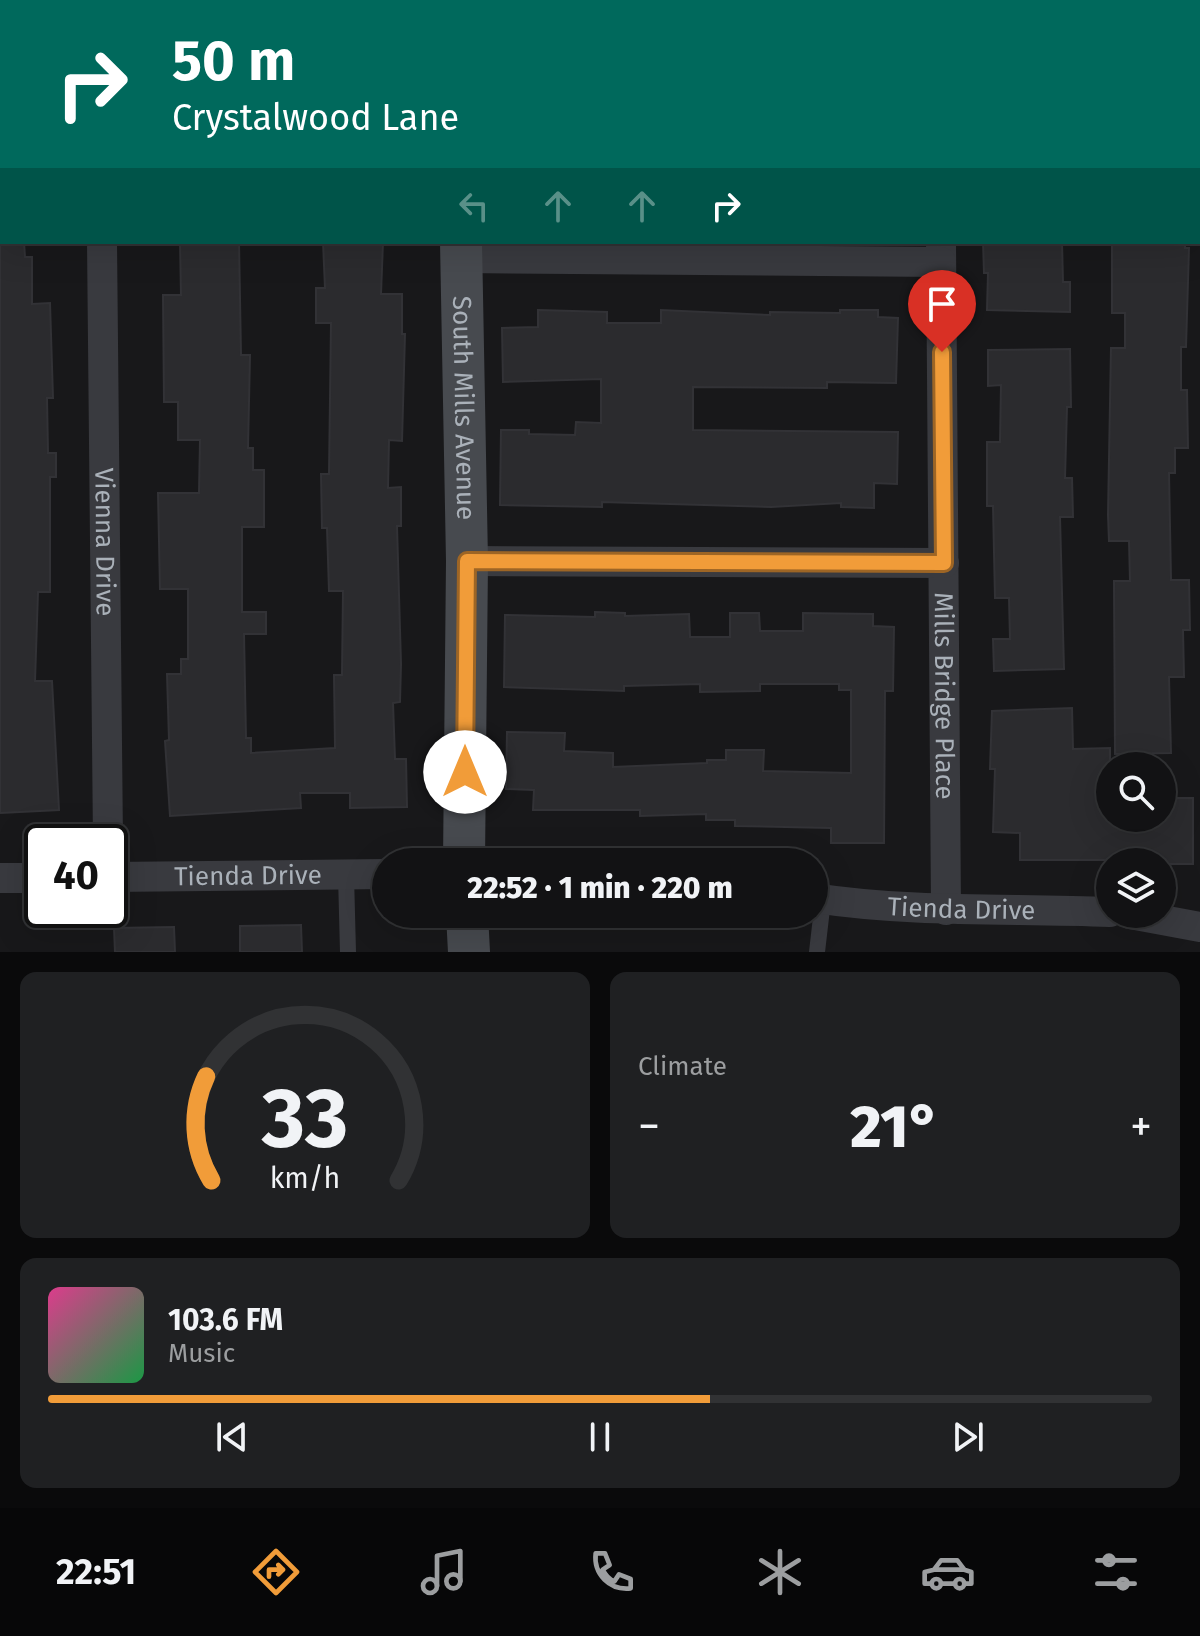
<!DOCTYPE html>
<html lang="en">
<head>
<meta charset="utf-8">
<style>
  :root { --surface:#121214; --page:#1f2022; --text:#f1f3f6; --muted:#9c9ea0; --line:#313234; --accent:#f19c39 }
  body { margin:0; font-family:"Fira Sans",sans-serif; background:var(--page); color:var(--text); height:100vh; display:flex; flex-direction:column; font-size:30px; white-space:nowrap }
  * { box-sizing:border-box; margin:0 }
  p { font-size:26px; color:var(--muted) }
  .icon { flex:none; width:44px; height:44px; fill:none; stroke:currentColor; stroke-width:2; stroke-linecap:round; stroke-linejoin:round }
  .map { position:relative; height:952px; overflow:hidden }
  .panel { display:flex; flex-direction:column; gap:20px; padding:20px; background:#0a0a0b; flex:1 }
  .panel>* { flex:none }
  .banner { position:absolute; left:0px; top:0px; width:1200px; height:244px; box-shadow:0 8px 32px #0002,0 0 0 2px var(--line); background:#00695c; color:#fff; overflow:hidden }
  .fabs { position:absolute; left:1096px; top:752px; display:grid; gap:16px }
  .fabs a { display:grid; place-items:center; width:80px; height:80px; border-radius:50%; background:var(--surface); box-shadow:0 8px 32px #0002,0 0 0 2px var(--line); font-size:40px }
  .speed { position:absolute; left:24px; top:824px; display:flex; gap:16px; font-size:40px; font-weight:700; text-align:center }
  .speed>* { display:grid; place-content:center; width:104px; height:104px; border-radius:50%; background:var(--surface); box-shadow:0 8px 32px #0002,0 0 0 2px var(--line); line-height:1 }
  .speed .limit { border:4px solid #111; border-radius:12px; background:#fff; color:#111 }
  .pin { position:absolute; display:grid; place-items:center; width:68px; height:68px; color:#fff; margin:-82px -34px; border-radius:50% 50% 50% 0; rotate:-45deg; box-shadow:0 0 8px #0007 }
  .pin .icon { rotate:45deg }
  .me { position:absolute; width:88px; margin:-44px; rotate:0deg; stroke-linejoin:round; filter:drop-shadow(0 0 6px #0008) }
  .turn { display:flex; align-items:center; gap:28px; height:168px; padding:0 40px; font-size:36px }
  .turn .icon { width:104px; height:104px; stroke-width:2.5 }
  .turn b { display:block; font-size:56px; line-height:68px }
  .lanes { display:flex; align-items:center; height:76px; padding:0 40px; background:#0003; justify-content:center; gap:40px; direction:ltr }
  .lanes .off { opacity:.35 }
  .big { font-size:60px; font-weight:800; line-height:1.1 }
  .panel .card { flex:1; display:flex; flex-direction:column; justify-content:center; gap:12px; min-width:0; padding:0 28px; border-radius:16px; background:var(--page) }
  .panel .dial { align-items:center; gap:0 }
  .dial svg { height:208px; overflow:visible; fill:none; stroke:var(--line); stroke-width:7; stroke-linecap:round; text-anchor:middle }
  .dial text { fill:var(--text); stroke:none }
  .song { display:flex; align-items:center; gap:24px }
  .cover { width:96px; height:96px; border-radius:12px; background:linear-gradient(135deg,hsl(330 70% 55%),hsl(140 70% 35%)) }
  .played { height:8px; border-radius:4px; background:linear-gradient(90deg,var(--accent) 60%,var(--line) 60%) }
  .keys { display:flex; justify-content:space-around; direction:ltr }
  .heat { display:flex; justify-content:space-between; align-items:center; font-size:44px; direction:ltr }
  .panel .tiles { flex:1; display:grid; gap:20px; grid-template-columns:1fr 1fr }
  .card:last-child { grid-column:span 2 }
  .trip { position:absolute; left:372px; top:848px; width:456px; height:80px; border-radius:40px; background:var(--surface); box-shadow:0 8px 32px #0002,0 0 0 2px var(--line); font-weight:800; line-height:80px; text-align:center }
  .tab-bar { display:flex; height:128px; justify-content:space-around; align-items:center; background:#070708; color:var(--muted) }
  .tab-bar .icon { width:56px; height:56px }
  .tab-bar .on { color:var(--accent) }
  .tab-bar b { font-size:36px; color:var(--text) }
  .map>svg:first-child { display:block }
  .building { fill:#2b2b2e; stroke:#323236; stroke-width:2 }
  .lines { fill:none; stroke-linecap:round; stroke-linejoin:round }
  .lane { stroke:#393a3f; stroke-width:16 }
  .street { stroke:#393a3f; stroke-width:30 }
  .secondary { stroke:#474a4f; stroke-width:42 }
  .route-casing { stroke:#9d6525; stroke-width:20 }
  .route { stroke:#f19c39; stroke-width:14 }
  .labels { text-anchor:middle; stroke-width:8; stroke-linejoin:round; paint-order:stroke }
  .street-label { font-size:26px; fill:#aab1b9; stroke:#131315 }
</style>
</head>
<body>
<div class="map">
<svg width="1200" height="952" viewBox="0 0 1200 952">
  <rect width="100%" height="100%" fill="#18181a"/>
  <path class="building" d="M0 242H24L25 257H32V304L50 303 53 398H47L48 453H56V477H50V592H38L35 681H52L59 810 0 813Z
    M180 242H239L241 355H250L248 448H253V470H264V527H242V612H266V634H244L246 738H251V753L335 748 334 675H342L343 591H329L327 528H322L321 474H329L331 323H316V288H325L323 242H383L381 294H402V334H405L402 441 389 440 388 488 401 487V526H397L401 664 400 702 393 703 395 759H406L407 807 350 808V793H300L301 808 170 816 165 741 169 740 167 674H181V659H188V589H160L158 493H199L200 440H178V402H164L163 295H181Z
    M983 242H1062L1063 282H1070V312L987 310 988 273H984Z
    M1112 242H1185V248H1189L1186 347H1181V390H1187L1188 448H1175V473H1169L1171 580H1189L1190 630H1183L1184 677H1169L1171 753 1115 754 1114 581H1130L1129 541H1109L1108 515 1111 348H1125V313H1112Z
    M538 310 607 312V323H661V310L770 315V312L840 313V310H878V317L898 318 896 383 827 382V388L693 387V430L898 432 897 484 874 483V508L841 507V503L771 507 602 502V507L500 505 501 430H529V434L575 435 576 422 601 423V379L503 382 502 328 538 327Z
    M1070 349 1071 407H1067L1065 478H1072L1073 517H1060L1064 669 994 671 993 639H1010L1009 598H995L993 506H987V442H1000L1001 385 988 386V350Z
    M595 612 625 613V616L689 614 690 637H730V613H759L760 631H803V613L873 614V626L894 627 893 691H885L884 843H831V828L735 826V820H706V814L640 816V810H533L534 790 506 789 507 732 565 733 564 751 613 753V767L707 763V760H726V750H764L763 771 851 773V690H839V684H760V691L700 692V684L624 686V691L504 687 505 615 595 617Z
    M1072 708 1073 749 1110 748V818H1162V798H1193V864H1162L1156 860H1020V833L993 832 995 769H990L992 711Z
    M301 925 302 952H240V926Z
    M174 927 175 952H115L114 928Z"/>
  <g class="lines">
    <path class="lane" d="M346 875 348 952
      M817 952 823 900"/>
    <g class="street">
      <path d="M35 0 36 2"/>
      <path d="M938 0V2"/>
      <path id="s1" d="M102 242 108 842"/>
      <path id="s2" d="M941 242 946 910"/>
      <path d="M461 258 941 262"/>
      <path d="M467 561 944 563"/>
      <path id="s3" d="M110 877 386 874"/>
      <path d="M0 878H42"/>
      <path id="s4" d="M814 898C913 913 1011 908 1110 912"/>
      <path d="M1130 914 1200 927"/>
    </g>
    <g class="secondary">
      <path d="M460 2 461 0"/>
      <path id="s5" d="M461 242 467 561 464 862"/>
      <path d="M467 914 469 952"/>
    </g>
  </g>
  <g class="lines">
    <g class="route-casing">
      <path id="route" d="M465 772 467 561 944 563 942 352"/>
    </g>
    <use href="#route" class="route"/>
  </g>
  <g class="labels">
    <g class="street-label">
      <text dy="9" stroke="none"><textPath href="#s5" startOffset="166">South Mills Avenue</textPath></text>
      <text dy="9" stroke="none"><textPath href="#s1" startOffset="300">Vienna Drive</textPath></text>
      <text dy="9" stroke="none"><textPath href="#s2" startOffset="454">Mills Bridge Place</textPath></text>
      <text dy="9" stroke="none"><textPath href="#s3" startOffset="138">Tienda Drive</textPath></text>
      <text dy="9" stroke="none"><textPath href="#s4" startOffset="148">Tienda Drive</textPath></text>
    </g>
  </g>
</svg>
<div class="fabs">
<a><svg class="icon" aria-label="search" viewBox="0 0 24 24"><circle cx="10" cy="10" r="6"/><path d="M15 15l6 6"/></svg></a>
<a><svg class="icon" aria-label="layers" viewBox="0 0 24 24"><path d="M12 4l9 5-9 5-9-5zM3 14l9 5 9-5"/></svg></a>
</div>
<div class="speed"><div class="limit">40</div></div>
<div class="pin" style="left:942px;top:352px;background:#d93025"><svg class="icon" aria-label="arrive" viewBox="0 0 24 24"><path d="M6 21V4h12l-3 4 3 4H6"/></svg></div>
<svg class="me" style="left:465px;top:772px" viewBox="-20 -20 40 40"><circle r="19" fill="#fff"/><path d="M0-13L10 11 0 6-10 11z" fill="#f19c39"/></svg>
<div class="trip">22:52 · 1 min · 220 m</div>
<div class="banner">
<div class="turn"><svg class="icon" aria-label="right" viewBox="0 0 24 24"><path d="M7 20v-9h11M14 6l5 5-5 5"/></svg><div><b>50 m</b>Crystalwood Lane</div></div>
<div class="lanes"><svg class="icon off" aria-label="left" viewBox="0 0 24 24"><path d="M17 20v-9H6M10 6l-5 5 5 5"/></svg><svg class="icon off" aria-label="ahead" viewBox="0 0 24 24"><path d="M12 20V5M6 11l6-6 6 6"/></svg><svg class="icon off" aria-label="ahead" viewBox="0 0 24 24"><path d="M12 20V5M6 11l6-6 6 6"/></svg><svg class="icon" aria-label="right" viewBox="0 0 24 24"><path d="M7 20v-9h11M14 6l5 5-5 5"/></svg></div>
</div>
</div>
<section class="panel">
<div class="tiles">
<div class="card dial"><svg viewBox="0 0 100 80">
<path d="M14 69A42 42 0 1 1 86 69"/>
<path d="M14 69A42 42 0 0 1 12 29" stroke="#f19c39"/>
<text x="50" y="56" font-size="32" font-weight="700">33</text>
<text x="50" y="72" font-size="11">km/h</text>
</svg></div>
<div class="card"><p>Climate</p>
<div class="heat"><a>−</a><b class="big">21°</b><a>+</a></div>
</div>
<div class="card">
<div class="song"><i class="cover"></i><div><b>103.6 FM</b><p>Music</p></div></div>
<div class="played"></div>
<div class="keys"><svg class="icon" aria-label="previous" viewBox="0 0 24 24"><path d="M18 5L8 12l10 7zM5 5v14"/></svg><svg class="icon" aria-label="pause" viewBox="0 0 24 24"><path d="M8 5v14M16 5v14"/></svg><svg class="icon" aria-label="next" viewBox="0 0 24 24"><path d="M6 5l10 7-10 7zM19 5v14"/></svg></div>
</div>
</div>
</section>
<nav class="tab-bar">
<b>22:51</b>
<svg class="icon on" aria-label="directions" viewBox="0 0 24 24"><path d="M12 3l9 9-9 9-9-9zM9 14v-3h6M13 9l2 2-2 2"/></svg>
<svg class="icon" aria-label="music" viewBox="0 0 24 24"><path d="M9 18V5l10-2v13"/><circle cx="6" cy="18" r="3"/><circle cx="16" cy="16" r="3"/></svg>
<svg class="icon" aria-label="phone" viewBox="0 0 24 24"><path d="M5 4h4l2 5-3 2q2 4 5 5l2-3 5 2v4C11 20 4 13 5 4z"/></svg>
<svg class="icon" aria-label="climate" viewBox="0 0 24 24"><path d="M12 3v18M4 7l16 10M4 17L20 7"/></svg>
<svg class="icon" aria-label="car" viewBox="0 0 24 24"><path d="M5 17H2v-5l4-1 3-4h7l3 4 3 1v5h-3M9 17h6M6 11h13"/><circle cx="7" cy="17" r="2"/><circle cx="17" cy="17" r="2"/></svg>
<svg class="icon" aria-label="filters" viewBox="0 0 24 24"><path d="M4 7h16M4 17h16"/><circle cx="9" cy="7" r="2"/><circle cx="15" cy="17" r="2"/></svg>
</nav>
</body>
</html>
